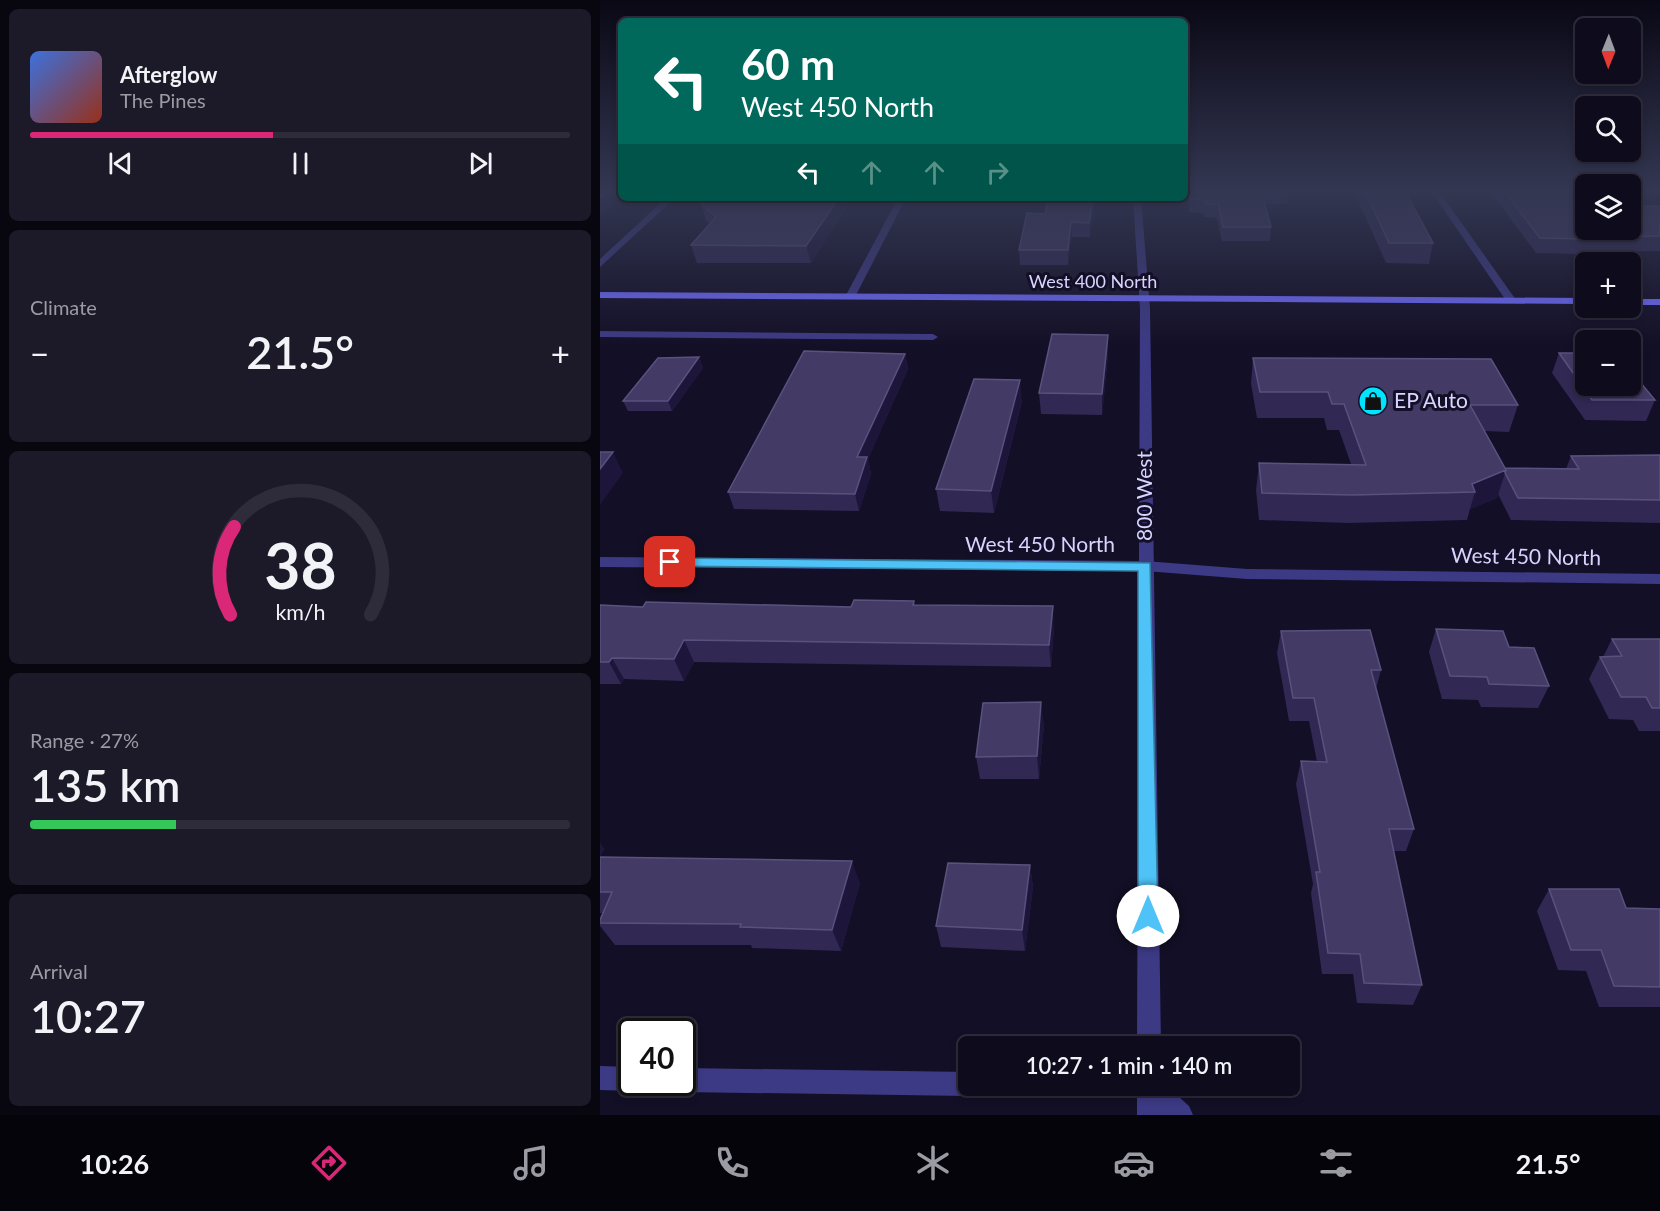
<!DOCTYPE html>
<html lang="en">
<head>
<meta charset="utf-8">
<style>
  :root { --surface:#0e0b1c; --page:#1c1929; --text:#f1f3f6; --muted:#9b9ba3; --line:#2e2b3b; --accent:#db2777 }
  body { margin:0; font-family:Lato,sans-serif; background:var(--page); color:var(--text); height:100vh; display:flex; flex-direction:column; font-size:22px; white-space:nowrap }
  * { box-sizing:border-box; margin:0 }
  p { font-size:20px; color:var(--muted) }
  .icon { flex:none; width:33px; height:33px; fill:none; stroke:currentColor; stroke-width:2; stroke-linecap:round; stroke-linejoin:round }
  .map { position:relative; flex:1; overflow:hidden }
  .details { display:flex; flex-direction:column; gap:9px; padding:9px; background:#08060f; width:600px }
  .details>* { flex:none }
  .guide { position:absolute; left:18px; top:18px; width:570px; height:183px; border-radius:9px; box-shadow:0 3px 9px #0003,0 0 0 2px var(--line); background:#00695c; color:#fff; overflow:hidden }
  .needle { width:39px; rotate:181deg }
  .controls { position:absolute; left:975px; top:18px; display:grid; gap:12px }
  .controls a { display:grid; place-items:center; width:66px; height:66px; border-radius:9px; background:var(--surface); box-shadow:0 3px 9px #0003,0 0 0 2px var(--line); font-size:30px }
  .speed { position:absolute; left:18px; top:1018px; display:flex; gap:12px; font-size:30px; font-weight:700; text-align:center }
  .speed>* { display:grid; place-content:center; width:78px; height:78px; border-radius:50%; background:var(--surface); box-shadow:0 3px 9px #0003,0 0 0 2px var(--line); line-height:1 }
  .speed .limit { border:3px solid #111; border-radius:9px; background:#fff; color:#111 }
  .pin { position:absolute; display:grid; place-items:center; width:51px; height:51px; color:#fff; margin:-26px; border-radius:12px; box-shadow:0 3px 9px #0006 }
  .me { position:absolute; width:66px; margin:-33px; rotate:0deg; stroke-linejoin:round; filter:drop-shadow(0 0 4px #0008) }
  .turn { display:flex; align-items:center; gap:21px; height:126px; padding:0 24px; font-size:27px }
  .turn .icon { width:78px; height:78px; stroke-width:2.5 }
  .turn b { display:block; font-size:42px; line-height:51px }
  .lanes { display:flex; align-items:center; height:57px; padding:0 24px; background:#0003; justify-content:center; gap:30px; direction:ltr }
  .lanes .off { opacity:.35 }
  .big { font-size:45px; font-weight:600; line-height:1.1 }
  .details .widget { flex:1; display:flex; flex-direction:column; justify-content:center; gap:9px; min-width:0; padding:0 21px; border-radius:9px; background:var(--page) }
  .details .dial { align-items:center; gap:0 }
  .dial svg { height:156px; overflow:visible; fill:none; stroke:var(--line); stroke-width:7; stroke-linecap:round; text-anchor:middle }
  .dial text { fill:var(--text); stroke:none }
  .song { display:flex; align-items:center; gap:18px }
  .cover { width:72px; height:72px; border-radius:9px; background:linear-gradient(135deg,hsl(220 70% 55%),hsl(10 70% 35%)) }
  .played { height:6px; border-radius:3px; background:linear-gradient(90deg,var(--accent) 45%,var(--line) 45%) }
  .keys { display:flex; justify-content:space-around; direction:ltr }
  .heat { display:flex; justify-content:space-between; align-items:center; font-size:33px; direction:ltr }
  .charge { height:9px; border-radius:4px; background:linear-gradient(90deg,#34c759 27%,var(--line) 0) }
  .trip { position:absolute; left:358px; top:1036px; width:342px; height:60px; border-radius:9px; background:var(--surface); box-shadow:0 3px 9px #0003,0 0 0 2px var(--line); font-weight:600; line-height:60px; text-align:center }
  .tabs { display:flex; height:96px; justify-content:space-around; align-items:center; background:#06040b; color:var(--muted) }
  .tabs .icon { width:42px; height:42px }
  .tabs .active { color:var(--accent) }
  .tabs b { font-size:27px; color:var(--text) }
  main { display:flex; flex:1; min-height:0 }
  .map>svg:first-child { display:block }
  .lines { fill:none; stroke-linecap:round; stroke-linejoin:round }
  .minor { fill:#3d3a85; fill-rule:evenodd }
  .tertiary { fill:#3d3a85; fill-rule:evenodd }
  .secondary { fill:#6f6bff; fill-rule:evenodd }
  .wall { fill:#312854 }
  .shaded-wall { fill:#1d163a }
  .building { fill:#433a66; stroke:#5a527e; stroke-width:1.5 }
  .route { fill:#4fc3f7; stroke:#337fa1; stroke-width:1.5 }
  .labels { text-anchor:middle; stroke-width:6; stroke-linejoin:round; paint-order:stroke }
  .far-street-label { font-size:18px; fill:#d9d4ff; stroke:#130f26 }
  .poi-label { font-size:21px; fill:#d9d4ff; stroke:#130f26; text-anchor:start }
  .street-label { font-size:21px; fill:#d9d4ff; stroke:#130f26 }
</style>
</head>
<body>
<main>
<section class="details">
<div class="widget">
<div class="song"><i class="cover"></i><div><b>Afterglow</b><p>The Pines</p></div></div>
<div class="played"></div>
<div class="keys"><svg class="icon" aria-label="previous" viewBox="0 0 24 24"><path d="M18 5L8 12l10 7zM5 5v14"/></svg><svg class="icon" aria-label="pause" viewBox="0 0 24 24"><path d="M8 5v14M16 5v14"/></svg><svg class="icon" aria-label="next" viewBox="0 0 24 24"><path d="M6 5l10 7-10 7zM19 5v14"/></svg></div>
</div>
<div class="widget"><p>Climate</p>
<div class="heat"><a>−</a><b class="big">21.5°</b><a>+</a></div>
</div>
<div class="widget dial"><svg viewBox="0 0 100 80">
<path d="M14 69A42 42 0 1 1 86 69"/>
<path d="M14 69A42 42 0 0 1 16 24" stroke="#db2777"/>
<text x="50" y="56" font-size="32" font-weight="700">38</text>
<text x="50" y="72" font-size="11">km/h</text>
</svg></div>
<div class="widget"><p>Range · 27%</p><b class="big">135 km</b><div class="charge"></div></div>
<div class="widget"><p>Arrival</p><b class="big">10:27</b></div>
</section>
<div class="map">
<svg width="1060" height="1115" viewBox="0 0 1060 1115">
  <rect width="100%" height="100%" fill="#130f26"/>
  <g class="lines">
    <path class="minor" d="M831 191H839L916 300 915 302H907Z
      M66 198H75L0 267V259Z
      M298 198H306L255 297 246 299 245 297Z
      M0 331 333 334 338 337 333 340 0 337Z
      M0 557 545 561 647 569 1060 574V584L647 579 545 571 0 567Z
      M0 1066 32 1067V1083H43L41 1088 32 1091 0 1090Z
      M82 1068 369 1072V1086H381L378 1093 369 1096 82 1092 73 1089 71 1083H82Z
      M506 1086H567L589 1106 593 1115H561L544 1098H518L509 1095Z"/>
    <path class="tertiary" d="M533 198H541L550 308 561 1047H537L540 308Z
      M537 1086H561L563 1115H537Z"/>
    <path class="secondary" d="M0 292 986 298V304L0 298Z
      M1030 299H1060V305H1030Z"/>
  </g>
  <path class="wall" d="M588 191H689L687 204H665L671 227 670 241H622L617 218 604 217V213L589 212Z
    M756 191H805L833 243 829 264 786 263 756 196Z
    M890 191H962L986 230 1060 206V251L979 252V254L936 253Z
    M1054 191H1060V196Z
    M253 198 211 263H97L91 245 110 224 106 220 101 204Z
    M448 198H495L490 237H472L468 265H420L419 250 445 214Z
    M508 335V355L502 415 441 414 439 393Z
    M959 353 1055 400 1046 421 985 420 952 373Z
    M305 354 308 369 268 459 271 474 259 511 134 509 128 492Z
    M99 357 103 368 72 411H28L23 401Z
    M653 358 918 405 909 432 885 431 905 468 966 469 971 456 1060 455V523L911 520 898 494 897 498 870 509 867 520 748 523 659 520 656 490 659 463 751 464 739 430H727L724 418H657L651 384Z
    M422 401 394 513 340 511 336 489Z
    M314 601 315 605 454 628 451 667 94 662 84 681 24 679 21 684H0V605L43 607H251Z
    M836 629 909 647 949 686 938 708 881 707 878 700 842 699 829 652Z
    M681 631 781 670 776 689 814 829 806 851H793L822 985 813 1005 757 1003 753 974H722L711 893 713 884 696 784 701 761 717 762 709 721H689L677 653Z
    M1012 639H1060V731H1039L1033 720 1009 719 989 679 1000 657H1003Z
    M444 724 439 779H380L376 757Z
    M0 843 4 849 0 857 260 883 241 951 152 948 151 945H15L0 926V920L3 913H0Z
    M430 865 433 887 425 951 341 947 336 926Z
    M949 889 1026 908 1060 909V1007H999L986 971 958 970 937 911Z"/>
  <path class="shaded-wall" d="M9 191H21V197L0 215V198Z
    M239 198H253L211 263 206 246Z
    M493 198H495L490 237 489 223Z
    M471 222 472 237 468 265V250Z
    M508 335V355L502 415V394Z
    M305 354 308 369 268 459 271 474 259 511 255 494 257 457Z
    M99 357 103 368 72 411 68 401Z
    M420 380 422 401 394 513 391 491Z
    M13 452 23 473 0 505V469Z
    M906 470 897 498 870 509 875 492 872 484Z
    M453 606 454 628 451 667 449 645Z
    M84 640 94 662 84 681 74 659Z
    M12 658 24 679 21 684 9 662Z
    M441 702 444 724 439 779 437 756Z
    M0 843 4 849 0 858Z
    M252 861 260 883 241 951 232 930Z
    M430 865 433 887 425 951 422 930Z"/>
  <path class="building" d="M0 191H9L0 198Z
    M589 191H689H661L671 227H623L618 204H605L604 199H590Z
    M765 191H805L833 243H789Z
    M904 191H962L964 193H978L986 201V230H1030V206H1060V236L982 237 984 239 940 238Z
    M107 198H239L206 246 91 245 116 217 101 204Z
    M448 198H493L489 223 471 222 468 250H419L427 213 445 214Z
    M452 334 508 335 502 394 439 393Z
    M204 351 305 354 257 457H267L255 494 128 492Z
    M959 353H986V386H1030V370L1055 400H992Z
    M99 357 68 401H23L58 358Z
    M653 358 891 359 918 405H870L906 470 872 484 875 492 753 495 662 493 659 463 766 465 744 404H732L728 392H660Z
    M374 379 420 380 391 491 336 489Z
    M0 452H13L0 469Z
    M1060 455V500L918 498 905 473 906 470 905 468 979 469 971 456Z
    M254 600 314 601 313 605 453 606 449 645 84 640 74 659 12 658 9 662H0V605L43 607 46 602 251 607Z
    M836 629 903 631 909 647 934 648 949 686 889 684 887 677 850 676Z
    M770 630 781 670H771L814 829H789L822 985 764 983 760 954 728 953 716 872H720L701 761 727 762 714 698H693L681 631Z
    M1012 639H1060V708H1052L1046 697H1021L1000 657 1022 656Z
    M441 702 437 756 376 757 383 703Z
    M0 857 252 861 232 930 140 927 141 924 0 923V920L12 892H0Z
    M348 863 430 865 422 930 336 926Z
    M949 889H1019L1026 908 1060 909V987L1014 986 1001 950H971Z"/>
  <linearGradient id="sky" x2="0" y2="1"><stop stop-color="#0a0815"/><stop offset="0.55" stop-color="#333752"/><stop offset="1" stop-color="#333752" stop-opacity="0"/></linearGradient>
  <rect width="1060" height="347" fill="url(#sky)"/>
  <path class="route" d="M70 558 550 563 558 916 555 923 548 926 541 923 538 916V571L65 566V559Z"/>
  <defs>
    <g id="shop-disc" transform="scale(1.5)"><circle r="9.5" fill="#00e5ff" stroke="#130f26"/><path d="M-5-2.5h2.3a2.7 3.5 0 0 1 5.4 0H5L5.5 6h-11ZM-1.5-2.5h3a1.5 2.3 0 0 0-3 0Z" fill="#111"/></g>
  </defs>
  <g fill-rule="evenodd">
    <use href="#shop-disc" x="773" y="401"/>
  </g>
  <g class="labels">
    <g class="far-street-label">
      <text x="493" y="288">West 400 North</text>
    </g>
    <g class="poi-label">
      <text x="794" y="408">EP Auto</text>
    </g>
    <g class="street-label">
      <text transform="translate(545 496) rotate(-90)" y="7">800 West</text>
      <text x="440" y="552">West 450 North</text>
      <text transform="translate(926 557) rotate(1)" y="7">West 450 North</text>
    </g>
  </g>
</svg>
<div class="controls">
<a><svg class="needle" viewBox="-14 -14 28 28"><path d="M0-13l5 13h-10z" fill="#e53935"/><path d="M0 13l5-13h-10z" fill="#9b9ba3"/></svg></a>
<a><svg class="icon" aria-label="search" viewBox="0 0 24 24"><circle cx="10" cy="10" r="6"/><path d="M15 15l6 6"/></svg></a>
<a><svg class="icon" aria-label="layers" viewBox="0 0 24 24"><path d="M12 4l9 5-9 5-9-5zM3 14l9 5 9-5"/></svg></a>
<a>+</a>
<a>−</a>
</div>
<div class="speed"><div class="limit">40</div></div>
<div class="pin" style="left:70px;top:562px;background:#d93025"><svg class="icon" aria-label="arrive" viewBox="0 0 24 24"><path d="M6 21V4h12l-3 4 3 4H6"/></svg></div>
<svg class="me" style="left:548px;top:916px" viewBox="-20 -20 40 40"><circle r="19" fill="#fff"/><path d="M0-13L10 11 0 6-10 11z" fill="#4fc3f7"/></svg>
<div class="trip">10:27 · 1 min · 140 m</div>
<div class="guide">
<div class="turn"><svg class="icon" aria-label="left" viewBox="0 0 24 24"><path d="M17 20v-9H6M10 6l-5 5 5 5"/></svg><div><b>60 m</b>West 450 North</div></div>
<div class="lanes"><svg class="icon" aria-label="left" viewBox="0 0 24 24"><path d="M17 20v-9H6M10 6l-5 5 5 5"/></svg><svg class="icon off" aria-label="ahead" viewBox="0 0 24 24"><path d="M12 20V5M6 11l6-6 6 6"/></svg><svg class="icon off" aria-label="ahead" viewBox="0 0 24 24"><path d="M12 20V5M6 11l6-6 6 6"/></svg><svg class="icon off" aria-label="right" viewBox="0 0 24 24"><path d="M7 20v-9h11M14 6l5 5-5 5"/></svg></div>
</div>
</div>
</main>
<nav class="tabs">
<b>10:26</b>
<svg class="icon active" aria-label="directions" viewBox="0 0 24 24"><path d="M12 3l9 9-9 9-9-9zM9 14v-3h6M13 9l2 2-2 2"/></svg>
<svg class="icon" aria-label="music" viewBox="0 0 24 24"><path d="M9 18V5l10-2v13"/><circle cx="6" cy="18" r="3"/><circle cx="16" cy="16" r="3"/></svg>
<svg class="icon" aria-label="phone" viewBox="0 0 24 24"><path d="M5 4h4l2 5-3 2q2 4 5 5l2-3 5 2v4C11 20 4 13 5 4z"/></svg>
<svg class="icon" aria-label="climate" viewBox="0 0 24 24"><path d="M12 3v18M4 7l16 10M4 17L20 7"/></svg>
<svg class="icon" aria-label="car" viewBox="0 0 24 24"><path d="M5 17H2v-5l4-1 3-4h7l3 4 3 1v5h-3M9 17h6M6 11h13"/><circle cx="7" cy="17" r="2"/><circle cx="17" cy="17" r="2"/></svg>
<svg class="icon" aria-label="filters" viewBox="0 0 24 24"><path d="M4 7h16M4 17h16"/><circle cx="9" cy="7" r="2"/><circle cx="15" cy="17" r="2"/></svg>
<b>21.5°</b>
</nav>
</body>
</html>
